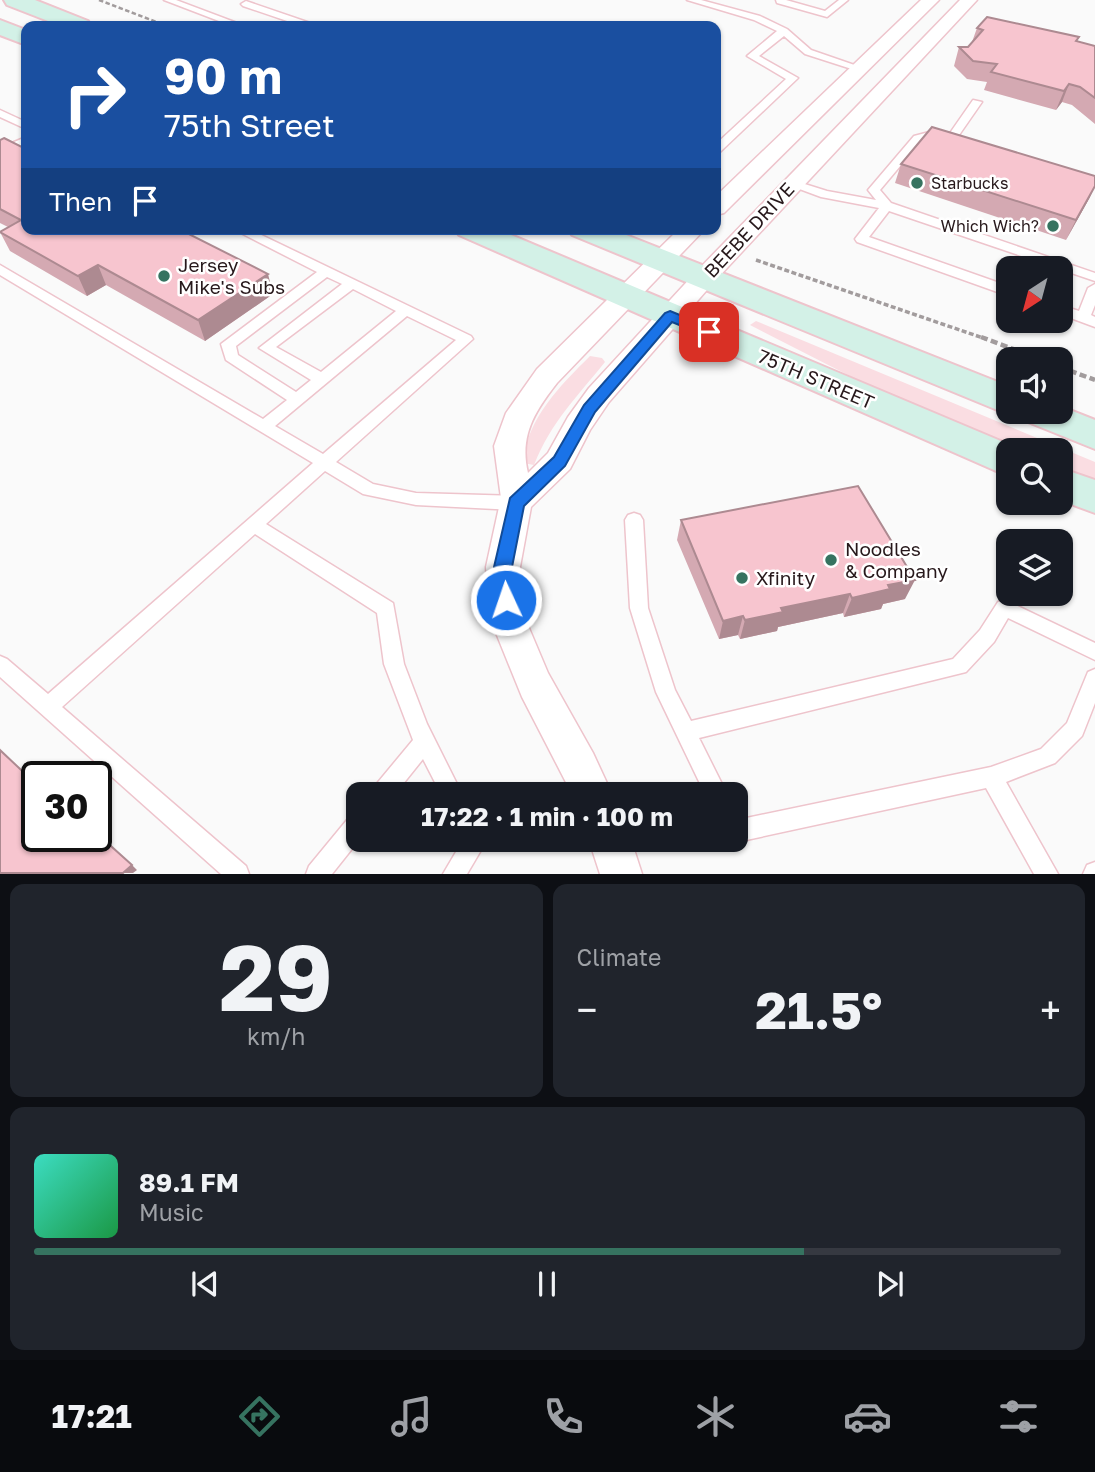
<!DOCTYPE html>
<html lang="en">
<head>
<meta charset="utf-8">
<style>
  :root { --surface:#171b24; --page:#20242c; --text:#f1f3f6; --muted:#9ea1a6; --line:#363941; --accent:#367360 }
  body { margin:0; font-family:"Golos Text",sans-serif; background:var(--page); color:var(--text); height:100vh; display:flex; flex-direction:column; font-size:26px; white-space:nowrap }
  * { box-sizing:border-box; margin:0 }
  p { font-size:23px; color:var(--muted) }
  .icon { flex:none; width:38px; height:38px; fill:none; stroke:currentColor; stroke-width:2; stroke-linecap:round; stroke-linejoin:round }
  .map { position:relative; height:874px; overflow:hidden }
  .sheet { display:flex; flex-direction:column; gap:10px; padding:10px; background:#0d0f14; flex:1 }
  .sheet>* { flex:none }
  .guide { position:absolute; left:21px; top:21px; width:700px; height:214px; border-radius:14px; box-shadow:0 2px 5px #0004; background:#1a4fa0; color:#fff; overflow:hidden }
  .needle { width:46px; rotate:216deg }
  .tools { position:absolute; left:996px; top:256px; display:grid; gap:14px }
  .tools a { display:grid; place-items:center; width:77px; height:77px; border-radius:14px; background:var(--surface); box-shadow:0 2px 5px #0004; font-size:35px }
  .speed { position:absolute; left:21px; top:761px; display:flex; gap:14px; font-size:35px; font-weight:700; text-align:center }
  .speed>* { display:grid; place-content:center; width:91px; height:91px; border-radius:50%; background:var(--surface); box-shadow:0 2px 5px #0004; line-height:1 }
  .speed .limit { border:4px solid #111; border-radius:10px; background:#fff; color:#111 }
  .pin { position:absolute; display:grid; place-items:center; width:60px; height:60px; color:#fff; margin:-30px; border-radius:14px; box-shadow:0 4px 10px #0006 }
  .me { position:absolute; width:77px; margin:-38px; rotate:357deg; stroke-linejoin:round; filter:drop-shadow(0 0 5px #0008) }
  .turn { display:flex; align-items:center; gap:24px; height:147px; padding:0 28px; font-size:32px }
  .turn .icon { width:91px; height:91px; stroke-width:2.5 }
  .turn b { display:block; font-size:49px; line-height:60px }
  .then { display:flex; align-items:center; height:66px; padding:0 28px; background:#0003; gap:14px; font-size:26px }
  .big { font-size:52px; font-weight:700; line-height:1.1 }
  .sheet .tile { flex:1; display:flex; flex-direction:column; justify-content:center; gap:10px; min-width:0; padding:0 24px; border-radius:14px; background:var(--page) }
  .sheet .dial { align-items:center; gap:0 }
  .dial b { font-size:91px; line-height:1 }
  .song { display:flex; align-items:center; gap:21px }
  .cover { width:84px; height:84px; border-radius:10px; background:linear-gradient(135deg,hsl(170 70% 55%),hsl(140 70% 35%)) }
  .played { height:7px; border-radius:4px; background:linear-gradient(90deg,var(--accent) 75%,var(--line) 75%) }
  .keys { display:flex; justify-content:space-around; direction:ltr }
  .heat { display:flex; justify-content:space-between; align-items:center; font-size:38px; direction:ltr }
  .sheet .tiles { flex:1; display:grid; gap:10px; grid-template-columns:1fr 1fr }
  .tile:last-child { grid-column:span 2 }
  .trip { position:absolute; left:346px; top:782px; width:402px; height:70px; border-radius:14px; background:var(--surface); box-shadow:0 2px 5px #0004; font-weight:700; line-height:70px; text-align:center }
  .dock { display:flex; height:112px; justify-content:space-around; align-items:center; background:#090b0e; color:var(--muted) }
  .dock .icon { width:49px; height:49px }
  .dock .selected { color:var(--accent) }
  .dock b { font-size:32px; color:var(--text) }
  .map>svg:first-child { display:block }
  .green { fill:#fadde2 }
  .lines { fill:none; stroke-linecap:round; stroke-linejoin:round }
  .lane-casing { stroke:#eec4cc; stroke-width:3 }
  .street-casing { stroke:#eec4cc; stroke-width:3 }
  .secondary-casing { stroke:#eec4cc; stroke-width:4 }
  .path-far2 { stroke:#a29c9d; stroke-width:2.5; stroke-dasharray:4.5 2.5; stroke-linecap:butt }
  .path-far1 { stroke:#a29c9d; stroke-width:3.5; stroke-dasharray:5 2.5; stroke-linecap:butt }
  .path { stroke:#a29c9d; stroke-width:4.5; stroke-dasharray:7 3.5; stroke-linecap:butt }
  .lane { fill:#fff; fill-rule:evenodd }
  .street { fill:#fff; fill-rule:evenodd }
  .secondary { fill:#d3f1e7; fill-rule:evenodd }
  .wall { fill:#d4a9b2 }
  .shaded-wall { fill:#ad8a91 }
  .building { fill:#f7c5cf; stroke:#ad8a91; stroke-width:2 }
  .route { fill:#1a73e8; stroke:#114b97; stroke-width:2 }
  .poi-dot { fill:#367360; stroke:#fff; stroke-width:2.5 }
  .labels { text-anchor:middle; stroke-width:5; stroke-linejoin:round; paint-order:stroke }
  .far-poi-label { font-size:16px; fill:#27181b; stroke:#fff; text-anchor:start }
  .street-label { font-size:19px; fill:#27181b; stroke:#fff }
  .poi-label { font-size:19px; fill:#27181b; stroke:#fff; text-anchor:start }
</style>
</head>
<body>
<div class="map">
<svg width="1095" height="874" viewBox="0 0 1095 874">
  <rect width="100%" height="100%" fill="#fafafa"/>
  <path class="green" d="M756 321 1095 462V484L1061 469 1060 450H1015L893 398 750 325Z
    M590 356 602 358 605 362C577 397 551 422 534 465L523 463C527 418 560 386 590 356Z"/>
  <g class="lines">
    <g class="lane-casing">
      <path id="lane" d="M164 0H176L245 26H232Z
        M687 0H701L760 16 787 29 811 50 866 69 861 72 805 54 784 36 759 56 798 78 720 152 716 153V144L786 79 747 56 777 31 754 20Z
        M776 0H786L825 11 839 0H848L827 17 777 3Z
        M246 1 313 24 315 26H302L243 6 241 4Z
        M973 100 982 102 957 138 933 137 922 140 880 190 891 203 1095 273V281L889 211 869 237 1008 286V295L1003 294 857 242 855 239 879 208 821 197 786 184 792 180 827 191 876 200 868 190 914 136 933 131 950 133Z
        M0 110 26 122V129L0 117Z
        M26 137V144L0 155V148Z
        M233 229H249L471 336 473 339 336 462 373 484 416 493 516 496 522 498 524 503 522 508 516 510 416 505 363 494 325 471 266 524 393 603 404 664 427 724 462 794H441L423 759 395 794H372L374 787 413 740 384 664 377 613 255 534 62 707 246 866 249 874H221L0 677V656L7 659 48 694 313 463 0 275V265L263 419 287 400 226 360 221 344 317 272ZM327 277 342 284 259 348 311 380 296 392 238 355 236 346ZM353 289 396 311 321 372 276 347ZM407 316 456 340 323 454 275 426Z
        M1095 284V305L1091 315 1095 317V327L1060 314V305L1079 311 1088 288Z
        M634 513 640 515 643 520 648 608 675 690 691 721 953 659 980 630 998 602 1005 600 1095 643V660L1008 618 994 642 966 672 699 738 727 794H705L656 692 630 608 625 520 628 515Z
        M1095 669V703L1082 736 1055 763 1006 782 1058 874H1034L986 788 737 842 732 840H737V820L991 767 1041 749 1067 723 1088 672Z
        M359 812V840L332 874H306L309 866 351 815Z
        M463 840H487L467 874H443Z
        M1095 862V874H1083L1087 865Z"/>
    </g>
    <g class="street-casing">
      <path id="street" d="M921 0H939L724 213 716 215V196Z
        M960 0H977L713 283 609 402 590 430 570 469 531 507 520 567 522 598 529 628 548 673 593 753 612 794H572L522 697 494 628 488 598 486 567 501 498 494 446 506 413 537 369 679 229H705L557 383C535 411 519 436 528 473L548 453 568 417 589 388 695 273Z
        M589 840H631L642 874H600Z"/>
    </g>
    <g class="secondary-casing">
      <path id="secondary" d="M4 0H35L88 21 91 26H61L7 5Z
        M0 20 26 30V45L0 35Z
        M455 229H497L1022 450H1008V475L994 470 459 235Z
        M568 229H611L1008 386V411H1014L1008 413 995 409 572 235Z
        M1060 406 1095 420V449L1023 420 1017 411H1060Z
        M1060 468 1095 480V513L1060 500Z"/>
    </g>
    <path class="path-far2" d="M99 0 167 26"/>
    <path class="path-far1" d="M756 260 986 339"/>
    <path class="path" d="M981 337 1040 359
      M1060 367 1095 380"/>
    <use href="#lane" class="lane"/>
    <use href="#street" class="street"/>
    <use href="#secondary" class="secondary"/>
  </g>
  <path class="wall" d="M977 28 1079 37 1077 41 1095 46V124L1072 105 1062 102 1056 110 984 90 987 82 967 79 954 66 959 47H968L972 42Z
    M0 140 273 294 205 341 106 285 87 296 10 251 0 232 8 227 0 223Z
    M901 164 1090 197 1066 240 895 183Z
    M681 520 905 599 883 604 881 609 844 617 843 613 778 627 777 631 740 639 738 635 719 639 677 540Z"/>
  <path class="shaded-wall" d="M1069 84 1062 102 1056 110 1064 91Z
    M1095 186 1090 197 1066 240 1076 220Z
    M98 265 106 285 87 296 78 276Z
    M268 274 273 294 205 341 198 320Z
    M915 580 905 599 883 604 881 609 844 617 852 598 888 585Z
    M850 594 843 613 778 627 777 631 740 639 745 620 781 608Z
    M743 616 738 635 719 639 723 621Z
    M132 865 137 870 133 873H123Z"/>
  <path class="building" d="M987 17 1079 37 1076 41 1095 46V98L1080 87 1069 84 1064 91 991 72 997 64 973 61 959 47H968L983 30 977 28Z
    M932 127 1095 176V186L1076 220 901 164Z
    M4 138 26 149V229H179L268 274 198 320 98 265 78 276 0 232 21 220 0 209V140Z
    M858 486 915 580 888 585 890 589 852 598 850 594 781 608 783 612 745 620 743 616 723 621 681 520Z
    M0 750 37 785V836H91L98 844 103 839 132 865 123 873H0Z"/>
  <path class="route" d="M670 311 714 329 716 332 709 337 672 322 595 412 565 466 524 506 512 567 515 600 512 606 506 608 499 606 494 567 510 498 554 457 584 405 665 313Z"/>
  <g class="poi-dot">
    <circle cx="917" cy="183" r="7"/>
    <circle cx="1053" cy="226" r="7"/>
    <circle cx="164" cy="276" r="7"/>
    <circle cx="831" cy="560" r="7"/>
    <circle cx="742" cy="578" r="7"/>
  </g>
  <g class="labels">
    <g class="far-poi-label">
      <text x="931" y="189">Starbucks</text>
      <text x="1039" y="232" text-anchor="end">Which Wich?</text>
    </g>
    <g class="street-label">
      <text transform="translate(749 230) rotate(-47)" y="7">BEEBE DRIVE</text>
      <text transform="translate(816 379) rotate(23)" y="7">75TH STREET</text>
    </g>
    <g class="poi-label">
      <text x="178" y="272">Jersey<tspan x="178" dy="22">Mike's Subs</tspan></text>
      <text x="845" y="556">Noodles<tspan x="845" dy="22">&amp; Company</tspan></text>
      <text x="756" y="585">Xfinity</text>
    </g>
  </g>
</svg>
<div class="tools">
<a><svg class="needle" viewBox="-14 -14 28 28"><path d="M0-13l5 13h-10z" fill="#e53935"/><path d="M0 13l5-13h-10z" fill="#9ea1a6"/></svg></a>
<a><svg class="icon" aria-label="sound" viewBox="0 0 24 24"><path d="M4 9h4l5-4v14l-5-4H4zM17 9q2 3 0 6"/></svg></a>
<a><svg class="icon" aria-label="search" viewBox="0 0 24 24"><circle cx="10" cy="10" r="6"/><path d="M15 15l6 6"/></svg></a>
<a><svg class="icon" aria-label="layers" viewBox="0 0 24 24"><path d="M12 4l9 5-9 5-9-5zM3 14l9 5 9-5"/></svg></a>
</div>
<div class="speed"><div class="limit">30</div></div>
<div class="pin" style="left:709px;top:332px;background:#d93025"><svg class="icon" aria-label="arrive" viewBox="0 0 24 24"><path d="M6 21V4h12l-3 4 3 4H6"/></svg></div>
<svg class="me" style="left:506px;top:600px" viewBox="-20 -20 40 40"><circle r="17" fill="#1a73e8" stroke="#fff" stroke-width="3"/><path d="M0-11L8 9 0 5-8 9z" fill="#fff"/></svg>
<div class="trip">17:22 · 1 min · 100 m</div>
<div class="guide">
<div class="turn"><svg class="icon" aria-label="right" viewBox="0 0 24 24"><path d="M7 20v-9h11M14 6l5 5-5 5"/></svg><div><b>90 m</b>75th Street</div></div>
<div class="then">Then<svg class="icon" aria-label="arrive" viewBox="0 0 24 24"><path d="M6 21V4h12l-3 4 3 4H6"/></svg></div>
</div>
</div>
<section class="sheet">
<div class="tiles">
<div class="tile dial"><b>29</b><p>km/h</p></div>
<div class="tile"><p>Climate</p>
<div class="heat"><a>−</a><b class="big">21.5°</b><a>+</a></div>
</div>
<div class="tile">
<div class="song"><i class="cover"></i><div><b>89.1 FM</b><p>Music</p></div></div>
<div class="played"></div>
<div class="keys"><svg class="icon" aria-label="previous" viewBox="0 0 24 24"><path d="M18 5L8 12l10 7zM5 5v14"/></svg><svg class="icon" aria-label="pause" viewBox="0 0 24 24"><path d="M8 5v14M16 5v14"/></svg><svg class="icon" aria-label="next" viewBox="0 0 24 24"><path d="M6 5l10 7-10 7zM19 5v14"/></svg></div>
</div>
</div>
</section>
<nav class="dock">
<b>17:21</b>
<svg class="icon selected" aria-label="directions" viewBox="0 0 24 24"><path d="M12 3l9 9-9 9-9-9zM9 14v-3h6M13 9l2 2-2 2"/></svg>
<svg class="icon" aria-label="music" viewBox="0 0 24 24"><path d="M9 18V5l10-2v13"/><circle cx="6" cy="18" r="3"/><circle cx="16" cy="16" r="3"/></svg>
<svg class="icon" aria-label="phone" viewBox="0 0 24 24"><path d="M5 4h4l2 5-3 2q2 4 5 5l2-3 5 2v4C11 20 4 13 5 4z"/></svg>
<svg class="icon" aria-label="climate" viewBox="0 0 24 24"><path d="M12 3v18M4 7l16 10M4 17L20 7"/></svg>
<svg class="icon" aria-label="car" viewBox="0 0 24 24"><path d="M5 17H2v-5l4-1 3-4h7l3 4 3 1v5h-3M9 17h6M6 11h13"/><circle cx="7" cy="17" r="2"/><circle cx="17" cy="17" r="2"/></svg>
<svg class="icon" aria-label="filters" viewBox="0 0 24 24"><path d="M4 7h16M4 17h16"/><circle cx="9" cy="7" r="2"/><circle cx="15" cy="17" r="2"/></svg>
</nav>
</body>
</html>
